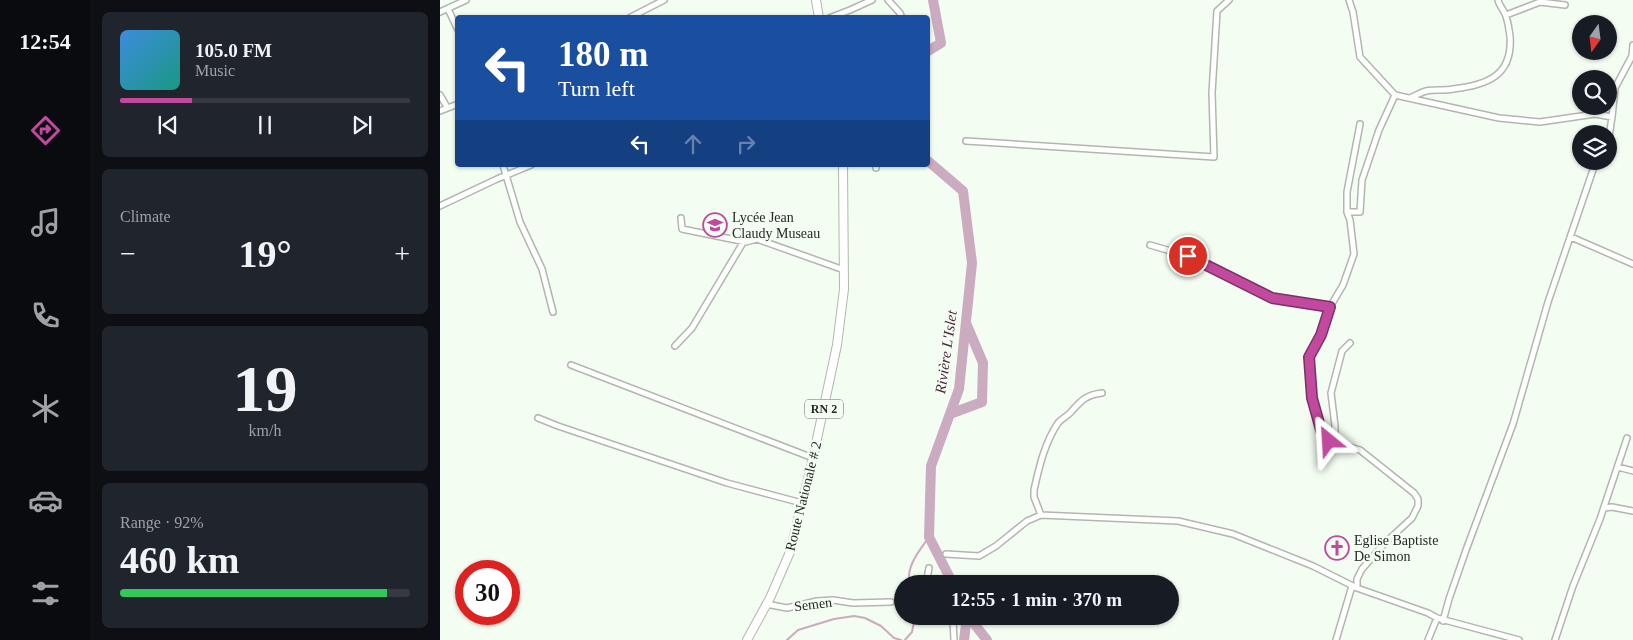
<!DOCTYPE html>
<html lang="en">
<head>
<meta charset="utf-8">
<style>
  :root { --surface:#171b24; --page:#20242c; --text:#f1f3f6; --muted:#9ea1a6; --line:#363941; --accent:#c1499e }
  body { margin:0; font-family:Georgia,serif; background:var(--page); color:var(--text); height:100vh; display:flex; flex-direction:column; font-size:19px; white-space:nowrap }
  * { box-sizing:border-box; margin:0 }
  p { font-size:16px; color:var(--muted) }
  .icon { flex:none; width:28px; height:28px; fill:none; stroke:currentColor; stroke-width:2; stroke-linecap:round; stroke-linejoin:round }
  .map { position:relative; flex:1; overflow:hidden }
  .drawer { display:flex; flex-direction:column; gap:12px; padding:12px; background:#0d0f14; width:350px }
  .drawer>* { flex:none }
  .banner { position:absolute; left:15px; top:15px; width:475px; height:152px; border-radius:5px; box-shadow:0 1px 4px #0004; background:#1a4fa0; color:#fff; overflow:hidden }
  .needle { width:32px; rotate:194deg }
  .fabs { position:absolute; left:1132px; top:15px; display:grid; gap:10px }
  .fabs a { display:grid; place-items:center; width:45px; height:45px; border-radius:50%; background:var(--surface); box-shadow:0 1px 4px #0004; font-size:25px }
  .speed { position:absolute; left:15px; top:560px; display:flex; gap:10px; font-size:25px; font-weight:700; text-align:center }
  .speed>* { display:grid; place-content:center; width:65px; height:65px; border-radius:50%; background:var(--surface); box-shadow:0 1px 4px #0004; line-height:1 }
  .speed .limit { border:8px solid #d22; background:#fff; color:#111 }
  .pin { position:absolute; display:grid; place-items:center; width:42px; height:42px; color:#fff; margin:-21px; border:2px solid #fff; border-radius:50%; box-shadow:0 1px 5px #0007 }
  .me { position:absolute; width:55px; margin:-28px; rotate:333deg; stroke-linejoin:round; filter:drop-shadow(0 0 4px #0008) }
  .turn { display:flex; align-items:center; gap:18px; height:105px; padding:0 20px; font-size:22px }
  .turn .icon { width:65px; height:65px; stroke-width:2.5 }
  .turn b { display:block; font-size:35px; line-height:42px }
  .lanes { display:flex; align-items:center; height:48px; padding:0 20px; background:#0003; justify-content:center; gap:25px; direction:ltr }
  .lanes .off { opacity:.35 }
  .big { font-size:38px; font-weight:600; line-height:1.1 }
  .drawer .tile { flex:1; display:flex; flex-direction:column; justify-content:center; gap:8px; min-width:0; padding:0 18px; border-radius:8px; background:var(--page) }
  .drawer .dial { align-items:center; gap:0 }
  .dial b { font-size:65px; line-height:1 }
  .song { display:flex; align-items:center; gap:15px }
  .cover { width:60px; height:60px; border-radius:8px; background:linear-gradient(135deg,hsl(210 70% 55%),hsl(170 70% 35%)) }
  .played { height:5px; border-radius:2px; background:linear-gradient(90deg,var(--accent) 25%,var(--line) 25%) }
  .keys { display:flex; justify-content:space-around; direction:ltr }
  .heat { display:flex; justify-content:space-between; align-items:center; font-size:28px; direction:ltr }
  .charge { height:8px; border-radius:4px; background:linear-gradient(90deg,#34c759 92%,var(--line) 0) }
  .trip { position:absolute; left:454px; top:575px; width:285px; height:50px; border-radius:25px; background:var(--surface); box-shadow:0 1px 4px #0004; font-weight:600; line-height:50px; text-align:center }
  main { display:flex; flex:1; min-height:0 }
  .dock { display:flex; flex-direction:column; width:90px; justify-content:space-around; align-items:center; background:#090b0e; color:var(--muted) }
  .dock .icon { width:35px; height:35px }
  .dock .current { color:var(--accent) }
  .dock b { font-size:22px; color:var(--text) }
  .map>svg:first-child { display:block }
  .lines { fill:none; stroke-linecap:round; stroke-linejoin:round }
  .stream { stroke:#cbabbf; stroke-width:2 }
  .river { stroke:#cbabbf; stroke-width:10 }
  .minor-casing { stroke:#b0b8ae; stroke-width:8 }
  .primary-casing { stroke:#b0b8ae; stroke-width:10 }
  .minor { stroke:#fff; stroke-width:5 }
  .primary { stroke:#fff; stroke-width:8 }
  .route-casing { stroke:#7d2f67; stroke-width:12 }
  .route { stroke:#c1499e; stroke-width:9 }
  .labels { text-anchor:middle; stroke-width:5; stroke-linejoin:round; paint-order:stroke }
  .shield { fill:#f4fdf2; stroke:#636862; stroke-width:1 }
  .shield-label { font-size:12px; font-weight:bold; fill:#252824 }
  .poi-label { font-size:14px; fill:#252824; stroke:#f4fdf2; text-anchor:start }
  .street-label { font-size:14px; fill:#252824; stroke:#f4fdf2 }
  .water-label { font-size:15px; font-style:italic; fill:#481f3b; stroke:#f4fdf2 }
</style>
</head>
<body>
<main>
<nav class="dock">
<b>12:54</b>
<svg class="icon current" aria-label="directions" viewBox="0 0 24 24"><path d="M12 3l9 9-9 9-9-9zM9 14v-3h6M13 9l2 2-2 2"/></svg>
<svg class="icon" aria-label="music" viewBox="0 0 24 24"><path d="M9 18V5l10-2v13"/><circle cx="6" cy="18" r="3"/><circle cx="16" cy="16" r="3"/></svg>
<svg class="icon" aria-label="phone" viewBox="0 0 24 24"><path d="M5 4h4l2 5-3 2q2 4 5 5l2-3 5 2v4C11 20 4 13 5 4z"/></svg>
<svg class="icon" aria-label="climate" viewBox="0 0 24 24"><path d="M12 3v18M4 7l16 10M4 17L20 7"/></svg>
<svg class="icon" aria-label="car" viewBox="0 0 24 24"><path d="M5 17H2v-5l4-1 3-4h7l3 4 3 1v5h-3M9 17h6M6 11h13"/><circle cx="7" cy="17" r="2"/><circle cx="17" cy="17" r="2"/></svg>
<svg class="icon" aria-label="filters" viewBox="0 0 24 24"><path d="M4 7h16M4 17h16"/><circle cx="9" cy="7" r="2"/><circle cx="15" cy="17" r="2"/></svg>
</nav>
<section class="drawer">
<div class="tile">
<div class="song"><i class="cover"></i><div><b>105.0 FM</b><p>Music</p></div></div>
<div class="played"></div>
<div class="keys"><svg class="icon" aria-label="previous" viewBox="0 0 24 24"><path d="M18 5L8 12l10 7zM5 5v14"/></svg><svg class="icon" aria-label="pause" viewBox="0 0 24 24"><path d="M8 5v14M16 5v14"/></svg><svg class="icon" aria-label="next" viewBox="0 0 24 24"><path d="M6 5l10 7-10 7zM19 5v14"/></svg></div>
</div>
<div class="tile"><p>Climate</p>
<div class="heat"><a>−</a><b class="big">19°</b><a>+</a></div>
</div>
<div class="tile dial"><b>19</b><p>km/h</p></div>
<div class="tile"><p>Range · 92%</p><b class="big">460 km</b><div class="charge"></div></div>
</section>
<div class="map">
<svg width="1193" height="640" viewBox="0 0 1193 640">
  <rect width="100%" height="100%" fill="#f4fdf2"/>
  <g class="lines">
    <path class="stream" d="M470 584C465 567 480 550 489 537
      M347 640 358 630 394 619 414 616 425 618 441 626 454 638 461 640
      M465 640 472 632 475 616"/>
    <path class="river" d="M488 51 501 43 493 0
      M488 161 523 191 532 263 519 389 491 466 489 537 513 584
      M510 414 542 402 543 363 526 323
      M528 616 547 640
      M524 640 527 616"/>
    <g class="minor-casing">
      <path id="minor" d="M448 0 460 13 462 18
        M909 0 913 12 920 57 955 95 1059 118 1100 122 1155 114 1172 117 1169 137
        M8 9 18 30
        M0 12 26 0
        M1066 15 1100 2 1125 5
        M189 18 224 0
        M389 18 410 10 432 0
        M0 95 7 107
        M972 97C977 95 982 92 986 91 995 89 1005 91 1013 89 1047 85 1073 76 1070 36 1069 30 1068 20 1065 14 1063 9 1059 5 1058 0
        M0 111 18 104
        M1172 117 1175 88 1192 56 1193 45
        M526 141 774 157 772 93 777 11 789 0
        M63 165 80 222 102 269 113 312
        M436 165V168
        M0 206 57 179 91 165
        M907 212H920L922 180 939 130 955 95
        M241 218 242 229 306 242 317 239 404 270
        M1131 237 1193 264
        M710 245 748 256 832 298 890 307
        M235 346 252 328 304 241
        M131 365 373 458
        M98 418 118 426 287 483 362 503
        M895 444V426L891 393 902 351 910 343
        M1178 467 1193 471
        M1164 508 1172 507 1193 511
        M601 515 594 497V490C599 467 605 442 618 423 621 419 626 417 630 413 641 401 645 395 662 393
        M506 554 539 556 556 546 587 521 601 515 738 521 793 534 873 566 917 588 988 613 997 618 1079 640
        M486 584 489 568
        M917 588V579L922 569 945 543 972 518 978 506V499L974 493 920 450 889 441 881 430 871 398 869 357 881 335 890 307 903 285 914 254 910 220 907 212V192L920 124
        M326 604 347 608 377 601 393 600 413 603 451 602
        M511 616 513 619 514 640
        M1003 621 1009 599 1026 550 1073 424 1108 302 1156 161
        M896 640 912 586
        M988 640 997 618
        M1115 640 1133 586 1160 519 1187 438"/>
    </g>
    <g class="primary-casing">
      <path id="primary" d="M376 0 379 18
        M307 640 330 598 350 552 371 467 397 345 404 289 403 165"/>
    </g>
    <use href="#minor" class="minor"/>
    <use href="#primary" class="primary"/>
  </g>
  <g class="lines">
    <g class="route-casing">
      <path id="route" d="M748 256 832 298 890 307 881 335 869 357 872 398 881 430 889 441"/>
    </g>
    <use href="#route" class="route"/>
  </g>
  <defs>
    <g id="school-ring" transform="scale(1.25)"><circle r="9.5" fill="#f4fdf2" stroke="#c1499e" stroke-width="1.5"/><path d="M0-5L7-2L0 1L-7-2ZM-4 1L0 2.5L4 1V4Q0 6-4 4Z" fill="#c1499e"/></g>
    <g id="church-ring" transform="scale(1.25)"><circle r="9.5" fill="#f4fdf2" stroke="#c1499e" stroke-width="1.5"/><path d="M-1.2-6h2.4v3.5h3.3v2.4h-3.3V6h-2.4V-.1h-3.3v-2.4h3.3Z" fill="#c1499e"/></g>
  </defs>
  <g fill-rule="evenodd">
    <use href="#school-ring" x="275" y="225"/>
    <use href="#church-ring" x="897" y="548"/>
  </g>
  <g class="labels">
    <rect class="shield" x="365" y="399.5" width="38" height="19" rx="4"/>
    <g class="shield-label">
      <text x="384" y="413">RN 2</text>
    </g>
    <g class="poi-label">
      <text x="292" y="222">Lycée Jean<tspan x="292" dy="16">Claudy Museau</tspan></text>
      <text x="914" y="545">Eglise Baptiste<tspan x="914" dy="16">De Simon</tspan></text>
    </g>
    <g class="street-label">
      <text transform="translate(363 496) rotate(-76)" y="5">Route Nationale # 2</text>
      <text transform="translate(373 604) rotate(-7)" y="5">Semen</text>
    </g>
    <g class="water-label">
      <text transform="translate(506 352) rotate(-82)" y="5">Rivière L'Islet</text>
    </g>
  </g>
</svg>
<div class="fabs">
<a><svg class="needle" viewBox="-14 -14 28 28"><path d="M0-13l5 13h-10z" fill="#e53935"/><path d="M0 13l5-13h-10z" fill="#9ea1a6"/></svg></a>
<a><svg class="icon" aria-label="search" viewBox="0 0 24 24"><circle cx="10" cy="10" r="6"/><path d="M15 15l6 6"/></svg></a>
<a><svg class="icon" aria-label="layers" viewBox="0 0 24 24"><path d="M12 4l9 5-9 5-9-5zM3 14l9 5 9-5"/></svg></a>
</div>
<div class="speed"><div class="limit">30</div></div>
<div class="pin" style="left:748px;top:256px;background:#d93025"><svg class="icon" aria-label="arrive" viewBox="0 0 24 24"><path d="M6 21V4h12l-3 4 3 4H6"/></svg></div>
<svg class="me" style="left:889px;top:441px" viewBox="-20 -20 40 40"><path d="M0-17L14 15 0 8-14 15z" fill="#c1499e" stroke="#fff" stroke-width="4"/></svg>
<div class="trip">12:55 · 1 min · 370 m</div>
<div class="banner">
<div class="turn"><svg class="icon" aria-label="left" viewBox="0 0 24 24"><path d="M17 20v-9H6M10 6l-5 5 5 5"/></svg><div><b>180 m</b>Turn left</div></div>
<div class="lanes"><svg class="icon" aria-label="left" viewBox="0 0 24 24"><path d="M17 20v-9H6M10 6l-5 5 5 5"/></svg><svg class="icon off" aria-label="ahead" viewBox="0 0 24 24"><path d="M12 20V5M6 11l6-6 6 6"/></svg><svg class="icon off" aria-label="right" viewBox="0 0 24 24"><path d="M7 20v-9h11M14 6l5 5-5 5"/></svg></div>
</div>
</div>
</main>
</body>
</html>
